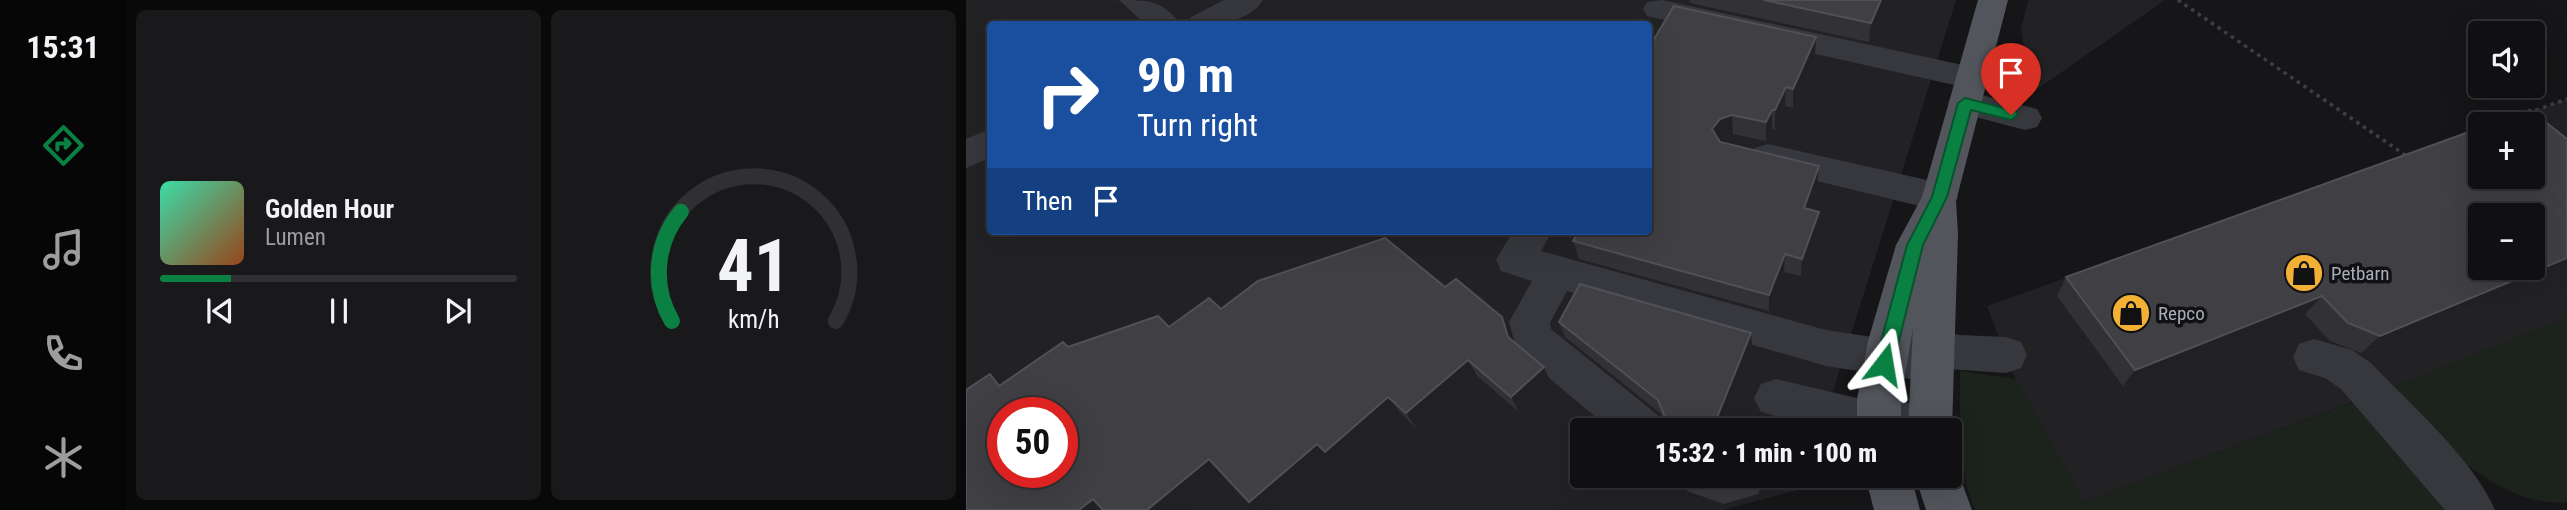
<!DOCTYPE html>
<html lang="en">
<head>
<meta charset="utf-8">
<style>
  :root { --surface:#101012; --page:#19191b; --text:#f1f3f6; --muted:#9c9d9f; --line:#303032; --accent:#0b8043 }
  body { margin:0; font-family:"Roboto Condensed",sans-serif; background:var(--page); color:var(--text); height:100vh; display:flex; flex-direction:column; font-size:26px; white-space:nowrap }
  * { box-sizing:border-box; margin:0 }
  p { font-size:23px; color:var(--muted) }
  .icon { flex:none; width:38px; height:38px; fill:none; stroke:currentColor; stroke-width:2; stroke-linecap:round; stroke-linejoin:round }
  .map { position:relative; flex:1; overflow:hidden }
  .sheet { display:flex; flex-direction:column; gap:10px; padding:10px; background:#09090a; width:840px }
  .sheet>* { flex:none }
  .top-card { position:absolute; left:21px; top:21px; width:665px; height:214px; border-radius:7px; box-shadow:0 7px 28px #0002,0 0 0 2px var(--line); background:#1a4fa0; color:#fff; overflow:hidden }
  .buttons { position:absolute; left:1502px; top:21px; display:grid; gap:14px }
  .buttons a { display:grid; place-items:center; width:77px; height:77px; border-radius:7px; background:var(--surface); box-shadow:0 7px 28px #0002,0 0 0 2px var(--line); font-size:35px }
  .speed { position:absolute; left:21px; top:397px; display:flex; gap:14px; font-size:35px; font-weight:700; text-align:center }
  .speed>* { display:grid; place-content:center; width:91px; height:91px; border-radius:50%; background:var(--surface); box-shadow:0 7px 28px #0002,0 0 0 2px var(--line); line-height:1 }
  .speed .limit { border:10px solid #d22; background:#fff; color:#111 }
  .pin { position:absolute; display:grid; place-items:center; width:60px; height:60px; color:#fff; margin:-72px -30px; border-radius:50% 50% 50% 0; rotate:-45deg; box-shadow:0 0 7px #0007 }
  .pin .icon { rotate:45deg }
  .me { position:absolute; width:77px; margin:-38px; rotate:14deg; stroke-linejoin:round; filter:drop-shadow(0 0 5px #0008) }
  .turn { display:flex; align-items:center; gap:24px; height:147px; padding:0 35px; font-size:32px }
  .turn .icon { width:91px; height:91px; stroke-width:2.5 }
  .turn b { display:block; font-size:49px; line-height:60px }
  .then { display:flex; align-items:center; height:66px; padding:0 35px; background:#0003; gap:14px; font-size:26px }
  .sheet .widget { flex:1; display:flex; flex-direction:column; justify-content:center; gap:10px; min-width:0; padding:0 24px; border-radius:10px; background:var(--page) }
  .sheet .dial { align-items:center; gap:0 }
  .dial svg { height:182px; overflow:visible; fill:none; stroke:var(--line); stroke-width:7; stroke-linecap:round; text-anchor:middle }
  .dial text { fill:var(--text); stroke:none }
  .song { display:flex; align-items:center; gap:21px }
  .cover { width:84px; height:84px; border-radius:10px; background:linear-gradient(135deg,hsl(160 70% 55%),hsl(20 70% 35%)) }
  .played { height:7px; border-radius:4px; background:linear-gradient(90deg,var(--accent) 20%,var(--line) 20%) }
  .keys { display:flex; justify-content:space-around; direction:ltr }
  .sheet .tiles { flex:1; display:grid; gap:10px; grid-template-columns:repeat(2,1fr) }
  .trip { position:absolute; left:604px; top:418px; width:392px; height:70px; border-radius:7px; background:var(--surface); box-shadow:0 7px 28px #0002,0 0 0 2px var(--line); font-weight:800; line-height:70px; text-align:center }
  main { display:flex; flex:1; min-height:0 }
  .menu { display:flex; flex-direction:column; width:126px; justify-content:space-around; align-items:center; background:#060607; color:var(--muted) }
  .menu .icon { width:49px; height:49px }
  .menu .active { color:var(--accent) }
  .menu b { font-size:32px; color:var(--text) }
  .map>svg:first-child { display:block }
  .built { fill:#222225; fill-rule:evenodd }
  .green { fill:#1c231d }
  .lines { fill:none; stroke-linecap:round; stroke-linejoin:round }
  .path { stroke:#3d3f44; stroke-width:3.5; stroke-dasharray:3.5 4.5; stroke-linecap:butt }
  .minor { fill:#37383d; fill-rule:evenodd }
  .major { fill:#53555c; fill-rule:evenodd }
  .wall { fill:#323236 }
  .shaded-wall { fill:#212124 }
  .building { fill:#3f3f44; stroke:#4f5156; stroke-width:2; fill-rule:evenodd }
  .route { fill:#0b8043; stroke:#07532c; stroke-width:2 }
  .labels { text-anchor:middle; stroke-width:7; stroke-linejoin:round; paint-order:stroke }
  .poi-label { font-size:19px; fill:#a8adb8; stroke:#111113; text-anchor:start }
</style>
</head>
<body>
<main>
<nav class="menu">
<b>15:31</b>
<svg class="icon active" aria-label="directions" viewBox="0 0 24 24"><path d="M12 3l9 9-9 9-9-9zM9 14v-3h6M13 9l2 2-2 2"/></svg>
<svg class="icon" aria-label="music" viewBox="0 0 24 24"><path d="M9 18V5l10-2v13"/><circle cx="6" cy="18" r="3"/><circle cx="16" cy="16" r="3"/></svg>
<svg class="icon" aria-label="phone" viewBox="0 0 24 24"><path d="M5 4h4l2 5-3 2q2 4 5 5l2-3 5 2v4C11 20 4 13 5 4z"/></svg>
<svg class="icon" aria-label="climate" viewBox="0 0 24 24"><path d="M12 3v18M4 7l16 10M4 17L20 7"/></svg>
</nav>
<section class="sheet">
<div class="tiles">
<div class="widget">
<div class="song"><i class="cover"></i><div><b>Golden Hour</b><p>Lumen</p></div></div>
<div class="played"></div>
<div class="keys"><svg class="icon" aria-label="previous" viewBox="0 0 24 24"><path d="M18 5L8 12l10 7zM5 5v14"/></svg><svg class="icon" aria-label="pause" viewBox="0 0 24 24"><path d="M8 5v14M16 5v14"/></svg><svg class="icon" aria-label="next" viewBox="0 0 24 24"><path d="M6 5l10 7-10 7zM19 5v14"/></svg></div>
</div>
<div class="widget dial"><svg viewBox="0 0 100 80">
<path d="M14 69A42 42 0 1 1 86 69"/>
<path d="M14 69A42 42 0 0 1 18 21" stroke="#0b8043"/>
<text x="50" y="56" font-size="32" font-weight="700">41</text>
<text x="50" y="72" font-size="11">km/h</text>
</svg></div>
</div>
</section>
<div class="map">
<svg width="1601" height="510" viewBox="0 0 1601 510">
  <rect width="100%" height="100%" fill="#161618"/>
  <path class="built" d="M0 0H990L855 430H616V476H840L836 489 757 510H0ZM24 24H682V231H24ZM37 413H96V472H37Z
    M1062 0H1199L1070 90 1065 88 1055 30Z
    M1601 99V322L1118 502 1047 374 1021 306 1440 157 1514 177H1566V124H1532ZM1514 215H1566V268H1514Z"/>
  <path class="green" d="M1601 317V502C1535 510 1458 431 1420 389Z
    M994 371 1050 379 1118 502 1390 401 1483 510H1009C992 473 994 411 994 371Z"/>
  <g class="lines">
    <path class="path" d="M1212 0 1442 157
      M1562 113 1601 99"/>
    <path class="minor" d="M153 0C181 0 197 0 214 24H179Z
      M258 0H297C281 25 247 24 221 24L225 17Z
      M696 0 1006 67 1018 70 1022 78 1018 86 1006 89 681 16 677 9 681 2Z
      M999 91 1071 109 1076 118 1071 127 1059 130 987 111 982 103 987 95Z
      M24 129V158L0 168V139Z
      M802 144 974 183 987 187 992 197 987 207 974 211 789 166 784 157 789 148Z
      M547 231H586L575 251 860 330 920 339 923 331 938 326 994 335 1040 337 1055 342 1061 355 1055 368 1040 373 982 369 979 377 964 382 860 366 601 291 584 323 585 329 693 416 699 430H645L551 351 543 322 566 281 535 271 530 260Z
      M1348 339 1386 350 1405 363C1443 403 1508 460 1529 510H1479L1375 389 1359 378 1333 370 1327 357 1333 344Z
      M810 379 895 399 964 405 980 411 986 425 983 430H861L795 412 788 398 795 384Z
      M714 476H798L799 479 792 494 758 504 721 491Z"/>
    <path class="major" d="M1012 0H1042L990 201 992 234 986 430 984 436V430H942L947 327 935 399V430H891V399L902 341 930 245 956 197Z
      M984 459 988 461 1006 510H960L949 476H984Z
      M899 476H945L954 510H908Z"/>
  </g>
  <path class="wall" d="M724 0H920L903 42 724 3Z
    M682 49 849 56 827 108 819 106 809 129H806L800 141 767 134 755 138 753 140 754 142 851 185 843 209 853 212 852 230 835 276 818 272 803 311 613 259 607 241 682 231Z
    M1601 266 1395 353 1364 341 1339 314 1157 386 1091 296 1100 277Z
    M479 287 543 333 545 340 585 383 553 412 511 376 451 429 434 412 373 466 366 458 306 510H294L258 476 217 510 37 383 97 342 104 347 192 316 204 327 255 309Z
    M593 322 785 333 786 347 753 430H691L688 419 696 418 695 414 599 337Z"/>
  <path class="shaded-wall" d="M915 0H920L903 42 905 23Z
    M850 37 849 56 827 108V89Z
    M820 87 819 106 809 129V110Z
    M806 110V129L800 141V122Z
    M766 115 767 134 755 138 748 148 746 129 754 119Z
    M853 166 851 185 837 226 838 208Z
    M853 212 852 230 835 276 836 259Z
    M819 254 818 272 803 311V295Z
    M1601 258V266L1395 353 1414 336Z
    M1356 296 1339 314 1157 386 1169 370Z
    M536 317 543 333 549 353 542 337Z
    M785 333 786 347 753 430H746Z
    M502 360 511 376 451 429 440 413Z
    M578 367 585 383 553 412 545 397Z
    M24 374 47 390 33 386Z
    M422 397 434 412 373 466 359 452Z
    M351 444 366 458 306 510H294L283 502Z
    M243 459 261 473 217 510H181Z
    M127 499 146 510H113Z"/>
  <path class="building" d="M798 0H915L905 23Z
    M708 6 850 37 827 89 820 87 809 110H806L800 122 766 115 754 119 746 129 754 142 853 166 838 208 853 212 836 259 819 254 803 295 607 241 613 231H682V49Z
    M1564 110 1601 139V258L1414 336 1382 323 1356 296 1169 370 1100 277 1514 128V177H1566V124H1525ZM1514 215H1566V268H1514Z
    M419 238 479 287 490 279 536 317 542 337 578 367 545 397 502 360 440 413 422 397 359 452 351 444 283 502 243 459 181 510H137L127 499 113 510H0V390L24 374 33 386 97 342 102 347 192 316 203 327 243 298 255 309 292 281ZM37 413H96V472H37Z
    M614 284 785 333 746 430H702L688 419 699 417 692 400 593 322Z"/>
  <path class="route" d="M999 98 1050 111 1052 115 1045 120 1005 110 981 197 957 245 927 364 924 369 918 371 912 369 909 364 941 245 966 197 992 103Z"/>
  <defs>
    <g id="shop-disc" transform="scale(2.0125)"><circle r="9.5" fill="#f2b134" stroke="#111113"/><path d="M-5-2.5h2.3a2.7 3.5 0 0 1 5.4 0H5L5.5 6h-11ZM-1.5-2.5h3a1.5 2.3 0 0 0-3 0Z" fill="#111"/></g>
  </defs>
  <g fill-rule="evenodd">
    <use href="#shop-disc" x="1338" y="273"/>
    <use href="#shop-disc" x="1165" y="313"/>
  </g>
  <g class="labels">
    <g class="poi-label">
      <text x="1365" y="280">Petbarn</text>
      <text x="1192" y="320">Repco</text>
    </g>
  </g>
</svg>
<div class="buttons">
<a><svg class="icon" aria-label="sound" viewBox="0 0 24 24"><path d="M4 9h4l5-4v14l-5-4H4zM17 9q2 3 0 6"/></svg></a>
<a>+</a>
<a>−</a>
</div>
<div class="speed"><div class="limit">50</div></div>
<div class="pin" style="left:1045px;top:115px;background:#d93025"><svg class="icon" aria-label="arrive" viewBox="0 0 24 24"><path d="M6 21V4h12l-3 4 3 4H6"/></svg></div>
<svg class="me" style="left:918px;top:364px" viewBox="-20 -20 40 40"><path d="M0-17L14 15 0 8-14 15z" fill="#0b8043" stroke="#fff" stroke-width="4"/></svg>
<div class="trip">15:32 · 1 min · 100 m</div>
<div class="top-card">
<div class="turn"><svg class="icon" aria-label="right" viewBox="0 0 24 24"><path d="M7 20v-9h11M14 6l5 5-5 5"/></svg><div><b>90 m</b>Turn right</div></div>
<div class="then">Then<svg class="icon" aria-label="arrive" viewBox="0 0 24 24"><path d="M6 21V4h12l-3 4 3 4H6"/></svg></div>
</div>
</div>
</main>
</body>
</html>
